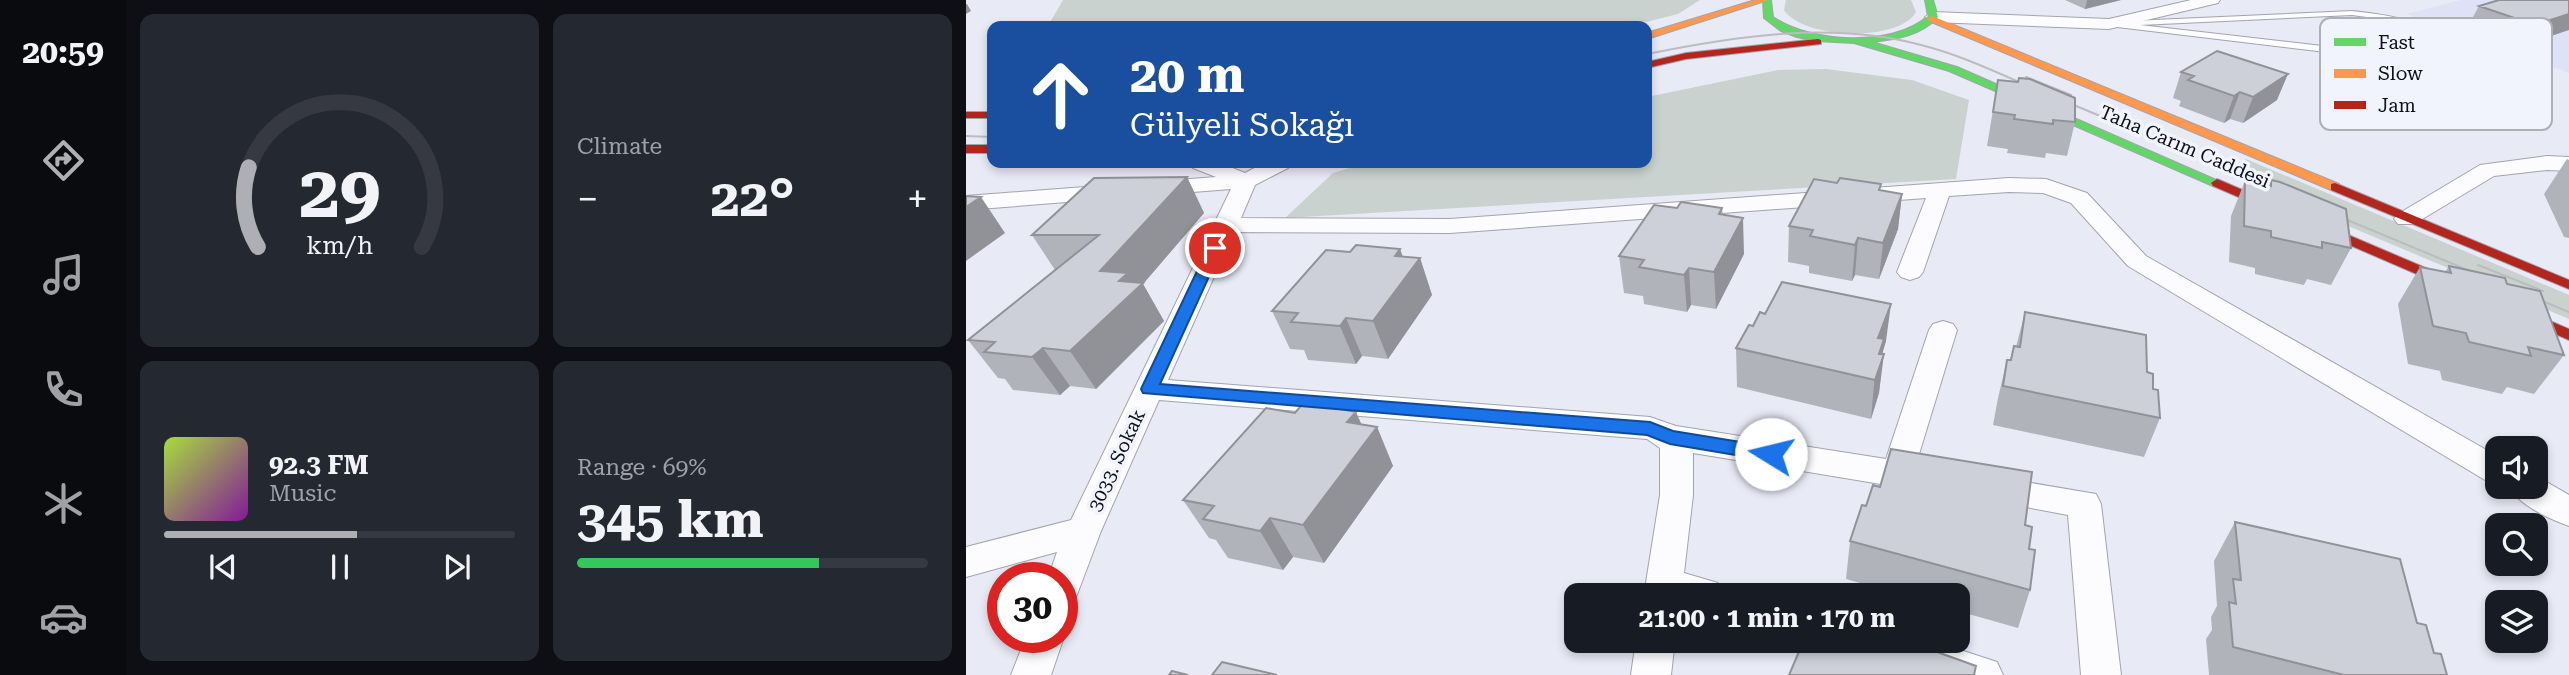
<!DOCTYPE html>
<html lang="en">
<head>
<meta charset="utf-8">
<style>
  :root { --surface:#171b24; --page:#242831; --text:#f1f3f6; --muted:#9ea1a6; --line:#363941; --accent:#adafb5 }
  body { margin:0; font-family:"Roboto Serif",serif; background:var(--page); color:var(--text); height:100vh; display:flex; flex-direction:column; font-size:26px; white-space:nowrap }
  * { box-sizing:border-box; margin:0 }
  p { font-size:23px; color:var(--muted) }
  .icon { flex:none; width:38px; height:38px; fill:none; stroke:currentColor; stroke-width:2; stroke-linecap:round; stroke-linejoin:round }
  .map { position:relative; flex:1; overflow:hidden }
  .panel { display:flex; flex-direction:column; gap:14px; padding:14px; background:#0d0f14; width:840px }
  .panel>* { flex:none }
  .guide { position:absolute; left:21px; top:21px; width:665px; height:147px; border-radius:14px; box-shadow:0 4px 10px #0003; background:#1a4fa0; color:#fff; overflow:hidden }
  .fabs { position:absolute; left:1519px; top:436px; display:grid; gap:14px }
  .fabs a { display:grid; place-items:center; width:63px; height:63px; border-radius:14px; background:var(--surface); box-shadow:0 4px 10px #0003; font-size:35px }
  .speed { position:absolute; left:21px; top:562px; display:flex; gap:14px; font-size:35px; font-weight:700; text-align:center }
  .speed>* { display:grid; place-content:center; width:91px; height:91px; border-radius:50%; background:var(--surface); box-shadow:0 4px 10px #0003; line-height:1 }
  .speed .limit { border:10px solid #d22; background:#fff; color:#111 }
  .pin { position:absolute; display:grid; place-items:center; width:60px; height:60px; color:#fff; margin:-30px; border:4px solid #fff; border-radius:50%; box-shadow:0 2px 7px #0007 }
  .me { position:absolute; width:77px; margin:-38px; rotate:279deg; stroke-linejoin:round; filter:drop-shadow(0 0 5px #0008) }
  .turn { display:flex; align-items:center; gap:24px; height:147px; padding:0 28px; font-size:32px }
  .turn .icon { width:91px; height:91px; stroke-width:2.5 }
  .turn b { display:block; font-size:49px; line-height:60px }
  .big { font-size:52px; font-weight:700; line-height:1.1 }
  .panel .card { flex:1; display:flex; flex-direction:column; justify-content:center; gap:10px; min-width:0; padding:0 24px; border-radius:14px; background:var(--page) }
  .panel .dial { align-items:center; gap:0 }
  .dial svg { height:182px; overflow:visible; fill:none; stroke:var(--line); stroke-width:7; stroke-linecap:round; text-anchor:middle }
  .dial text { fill:var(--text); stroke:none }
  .song { display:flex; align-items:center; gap:21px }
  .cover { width:84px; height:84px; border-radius:10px; background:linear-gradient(135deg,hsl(80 70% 55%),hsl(290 70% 35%)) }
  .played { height:7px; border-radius:4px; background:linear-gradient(90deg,var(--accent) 55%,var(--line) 55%) }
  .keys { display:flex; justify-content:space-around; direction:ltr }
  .heat { display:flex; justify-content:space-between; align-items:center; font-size:38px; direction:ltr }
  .charge { height:10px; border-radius:5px; background:linear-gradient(90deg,#34c759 69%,var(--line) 0) }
  .panel .tiles { flex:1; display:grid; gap:14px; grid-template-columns:repeat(2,1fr) }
  .trip { position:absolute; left:598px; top:583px; width:406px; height:70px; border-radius:14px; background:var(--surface); box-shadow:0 4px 10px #0003; font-weight:700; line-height:70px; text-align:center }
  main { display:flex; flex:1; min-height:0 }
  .dock { display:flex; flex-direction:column; width:126px; justify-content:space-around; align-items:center; background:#090b0e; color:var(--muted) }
  .dock .icon { width:49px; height:49px }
  .dock .active { color:var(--accent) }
  .dock b { font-size:32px; color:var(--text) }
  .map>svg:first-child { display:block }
  .built { fill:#dee2f7 }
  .green { fill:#c9d2ce }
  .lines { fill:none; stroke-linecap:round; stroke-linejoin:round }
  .lane-casing { stroke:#a2a4ad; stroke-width:2 }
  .street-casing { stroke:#a2a4ad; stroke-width:2 }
  .fast-casing { stroke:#a2a4ad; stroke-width:2 }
  .slow-casing { stroke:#a2a4ad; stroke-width:2 }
  .jam-casing { stroke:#a2a4ad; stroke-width:2 }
  .lane { fill:#fcfcfe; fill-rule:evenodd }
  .street { fill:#fcfcfe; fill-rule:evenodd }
  .fast { fill:#63d668; fill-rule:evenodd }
  .slow { fill:#ff974d; fill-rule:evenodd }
  .jam { fill:#b3261e; fill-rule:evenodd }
  .tram { stroke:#bcbcbf; stroke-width:2 }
  .wall { fill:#b1b3bb }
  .shaded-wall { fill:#909298 }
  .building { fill:#ced0d9; stroke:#909298; stroke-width:2 }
  .route { fill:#1a73e8; stroke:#114b97; stroke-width:2 }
  .labels { text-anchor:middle; stroke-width:7; stroke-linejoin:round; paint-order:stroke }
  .street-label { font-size:19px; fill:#0e1017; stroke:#f2f4fd }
  .key { fill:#f2f4fd; stroke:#aeb0b8; stroke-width:2 }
  .key-label { font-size:19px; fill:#0e1017 }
</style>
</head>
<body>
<main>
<nav class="dock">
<b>20:59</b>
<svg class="icon active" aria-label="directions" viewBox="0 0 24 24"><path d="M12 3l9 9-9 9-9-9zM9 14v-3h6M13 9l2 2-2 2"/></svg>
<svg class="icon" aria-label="music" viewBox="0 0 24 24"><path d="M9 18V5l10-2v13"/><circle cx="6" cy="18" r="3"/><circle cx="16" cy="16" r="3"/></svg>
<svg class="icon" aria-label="phone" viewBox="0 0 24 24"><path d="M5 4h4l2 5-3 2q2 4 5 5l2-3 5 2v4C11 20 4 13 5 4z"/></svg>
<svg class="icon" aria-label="climate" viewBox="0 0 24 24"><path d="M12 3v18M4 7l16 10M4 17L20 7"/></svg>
<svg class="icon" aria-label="car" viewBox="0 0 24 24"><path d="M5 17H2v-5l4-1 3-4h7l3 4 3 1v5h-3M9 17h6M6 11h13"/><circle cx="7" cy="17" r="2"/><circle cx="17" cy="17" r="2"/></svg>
</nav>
<section class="panel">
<div class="tiles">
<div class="card dial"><svg viewBox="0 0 100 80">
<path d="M14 69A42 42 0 1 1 86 69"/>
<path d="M14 69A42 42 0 0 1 10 34" stroke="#adafb5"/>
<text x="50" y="56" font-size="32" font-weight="700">29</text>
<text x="50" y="72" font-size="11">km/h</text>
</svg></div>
<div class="card"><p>Climate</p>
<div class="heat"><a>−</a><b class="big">22°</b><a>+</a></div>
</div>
<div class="card">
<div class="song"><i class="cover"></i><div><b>92.3 FM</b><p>Music</p></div></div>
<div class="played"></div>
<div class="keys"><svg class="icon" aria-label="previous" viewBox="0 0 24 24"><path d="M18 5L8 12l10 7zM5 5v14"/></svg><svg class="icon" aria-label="pause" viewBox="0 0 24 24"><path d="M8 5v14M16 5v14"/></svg><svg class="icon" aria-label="next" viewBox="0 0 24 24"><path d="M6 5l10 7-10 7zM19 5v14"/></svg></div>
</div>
<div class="card"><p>Range · 69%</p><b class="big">345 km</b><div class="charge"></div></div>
</div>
</section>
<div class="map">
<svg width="1603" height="675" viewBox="0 0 1603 675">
  <rect width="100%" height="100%" fill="#e8eaf6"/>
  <path class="built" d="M1495 0H1603V73L1441 14Z"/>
  <path class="green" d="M97 0H734L712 14 664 26H82Z
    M820 0H945L950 12C932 43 837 39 818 10Z
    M860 69 946 80 1003 100 990 179 319 218 367 173 400 163H681V97L812 70Z
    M1280 159 1603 295V319L1254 172Z"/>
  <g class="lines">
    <g class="lane-casing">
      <path id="lane" d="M1386 11C1418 15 1462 18 1479 49L1471 58 1452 63 1143 26 1139 24 1143 22ZM1386 15C1413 19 1456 22 1470 49L1465 54 1452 57 1174 25Z"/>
    </g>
    <g class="street-casing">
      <path id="street" d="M1225 0H1254L1252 3 1143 29 967 22 959 17 967 12 1143 19Z
        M1581 156 1603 157V171L1581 170 1528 176 1448 224H1432L1428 219 1432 214 1514 165Z
        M224 163H254L279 173 298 163H325L322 168 289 185 275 218 484 219 1043 178 1080 179 1121 193 1180 256 1531 456V484L1519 480 1162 266 1105 203 1077 193 1043 192 983 196 957 272 953 277 944 280 935 277 931 272 960 198 484 233 268 232 202 380 684 417 710 426 920 459 963 330 967 324 977 321 987 324 991 330 950 464 969 469 974 478 969 487 957 491 727 453V495L718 573 752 583 758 595H678L694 495V448L681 439 193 400 135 531 109 600 96 605V578H82L91 552 0 577V547L105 520 265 189 0 210V196L250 177 227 168Z
        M1024 476 1130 494 1135 504 1155 675H1115L1102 515 1012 498 1007 489 1012 480Z
        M1570 476 1603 495V526C1584 519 1552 505 1543 486H1570Z
        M96 632 98 637 85 675H45L60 637H96Z
        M670 640H709L705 675H665Z
        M973 643 1031 662 1037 675H959L953 662 959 649Z"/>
    </g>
    <g class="fast-casing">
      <path id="fast" d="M797 0H805L807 17C845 43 926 48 962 16L959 0H967L972 17C954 36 931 39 906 42L991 67 1257 183 1251 187 1247 186 983 71 888 43 850 41 831 37 815 31 798 18Z"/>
    </g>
    <g class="slow-casing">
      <path id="slow" d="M789 0H802L681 39V33Z
        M966 16 1373 184 1375 187 1373 190H1365L963 21 961 19Z"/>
    </g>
    <g class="jam-casing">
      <path id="jam" d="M852 39 855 40V44L720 59 681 68V62L720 53Z
        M0 112H26V118H0Z
        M0 145H26V153H0Z
        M1251 179 1603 329V340L1247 186 1245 183Z
        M1369 183 1603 280V289L1365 190V184Z"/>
    </g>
    <use href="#lane" class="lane"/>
    <use href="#street" class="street"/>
    <use href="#fast" class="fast"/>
    <use href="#slow" class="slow"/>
    <use href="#jam" class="jam"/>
    <path class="tram" d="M681 54C771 36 864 21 955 45 995 55 1032 73 1069 89
      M1060 77 1105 95
      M1091 98 1314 191
      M0 136 26 137
      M1362 212 1521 278
      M1512 265 1577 291
      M1559 294 1603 312"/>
  </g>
  <path class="wall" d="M1099 0H1155L1119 9Z
    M1603 0 1558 45 1502 26 1513 6Z
    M1215 72 1311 100 1277 123 1264 119 1258 123 1213 106 1215 101 1207 98Z
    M1032 80 1109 122 1101 156 1080 153 1079 158 1041 153 1042 149 1021 146Z
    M1601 159 1603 160V238L1598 237 1578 194Z
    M221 177 238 213 177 284 198 321 130 389 104 386 94 395 47 390 39 379 32 378 2 340 89 270 66 235Z
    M1305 180 1385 248 1365 285 1341 279 1338 285 1289 274V268L1263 262 1265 216 1279 181 1303 185Z
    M871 183 915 184 914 190 936 194 932 229 913 279 889 275 886 281 843 273V266L822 262 823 226Z
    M711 208H756L757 215 778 254 750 309 725 305 721 312 678 304 677 296 658 293 653 256Z
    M434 249 437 257 454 258 466 295 422 359 396 356 390 364 342 360 338 350 324 349 306 311 384 252Z
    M1483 266 1541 284 1598 355 1568 394 1541 387 1536 394 1476 380 1474 371 1442 364 1432 304 1454 267 1479 272Z
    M1059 312 1181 372 1187 389 1194 418 1178 457 1027 425 1032 398 1041 360H1044L1048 346 1050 347Z
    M920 341 917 351 913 393 905 419 771 387 770 348Z
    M395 424 411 427 427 466 358 563 327 557 317 570 262 558 250 540 243 538 217 500Z
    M900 506 1059 525 1063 549 1064 590 1052 628 992 611V595H936L880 579 884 541Z
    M1269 522 1451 623 1481 675H1243L1240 639 1246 630 1245 617 1251 606 1248 561Z"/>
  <path class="shaded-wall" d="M1121 0H1155L1119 9Z
    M0 4H1L5 11 0 14Z
    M1603 14V30L1558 45 1569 25Z
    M1322 74 1311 100 1277 123 1287 97Z
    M1274 92 1264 119 1258 123 1268 96Z
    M221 177 238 213 177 284 198 321 130 389 104 351 134 271Z
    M936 194 932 229 913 279 917 243Z
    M15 197 39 233 0 261V207Z
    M777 218 778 254 750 309 748 272Z
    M892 238 889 275 886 281 889 245Z
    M434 249 442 274 454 258 466 295 422 359 407 321 429 256Z
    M723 268 725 305 721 312 718 275Z
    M925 304 920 341 917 351 916 360 918 354 913 393 905 419 912 338Z
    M380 318 396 356 390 364 374 326Z
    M77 348 104 386 94 395 66 357Z
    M390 412 402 439 411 427 427 466 358 563 337 525 381 422Z
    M304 518 327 557 317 570 294 531Z"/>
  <path class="building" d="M1533 0H1603V14L1569 25 1513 6Z
    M1251 51 1322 74 1287 97 1274 92 1268 96 1222 80 1228 76 1215 72Z
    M1053 78 1064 79 1109 98V122L1087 120V124L1048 119 1049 115 1027 112 1032 80 1052 82Z
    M221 177 134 271 162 273 153 281 177 283 104 351 77 348 66 357 18 352 29 342 2 340 133 235H66L128 178Z
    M874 178 915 184 913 190 936 194 917 243 892 238 889 245 844 236 847 230 823 226 848 179 871 183Z
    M1305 180 1314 182 1380 209 1385 248 1356 242V248L1305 237V231L1278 226 1279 181 1305 186Z
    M0 196 15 197 0 207Z
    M715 202 756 208 753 214 777 218 748 272 723 268 718 275 673 267 678 260 653 256 688 205 711 208Z
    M390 245 434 249 429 256 454 258 407 321 380 318 374 326 325 322 332 313 306 311 360 250 384 252Z
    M1483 266 1539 278 1541 284 1574 291 1598 355 1562 347 1565 356 1503 342 1500 333 1467 326 1454 267 1485 273Z
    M816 282 925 304 912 338 918 339 913 354H918L909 380 770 348 783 325 787 326 794 312 799 314Z
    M1059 312 1180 335 1181 372 1187 374V389L1192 390 1194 418 1037 386 1041 360H1045L1048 346 1054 347Z
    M338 402 390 412 381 422 411 427 337 525 304 518 294 531 237 519 248 506 217 500 300 408 329 413Z
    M925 449 1066 472 1059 525 1066 527 1063 549 1069 550 1064 590 884 541 896 505 900 506 907 485 914 487Z
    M1269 522 1434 559 1451 623 1460 625 1468 653 1475 654 1481 675H1378L1267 647 1263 602 1270 604 1267 579 1275 580Z
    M838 640H938L1010 666 1008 675H823Z
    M256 662 311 675H246Z
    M206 671 222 675H203Z"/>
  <path class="route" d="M249 244 256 248 194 384 684 422 707 431 805 447 811 449 814 454 811 459 805 461 704 444 681 435 177 393 175 389 242 248Z"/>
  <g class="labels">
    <g class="street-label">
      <text transform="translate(1219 146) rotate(23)" y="7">Taha Carım Caddesi</text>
      <text transform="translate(150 460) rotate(-65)" y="7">3033. Sokak</text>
    </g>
  </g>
  <rect x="1354" y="18" width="232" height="112" rx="10" class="key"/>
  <rect x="1368" y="38" width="32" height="8" fill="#63d668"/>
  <rect x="1368" y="69" width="32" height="9" fill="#ff974d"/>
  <rect x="1368" y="101" width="32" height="8" fill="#b3261e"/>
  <g class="key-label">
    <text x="1412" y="49">Fast</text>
    <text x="1412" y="80">Slow</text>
    <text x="1412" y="112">Jam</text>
  </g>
</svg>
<div class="fabs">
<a><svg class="icon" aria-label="sound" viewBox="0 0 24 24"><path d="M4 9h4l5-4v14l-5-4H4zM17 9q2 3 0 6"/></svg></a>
<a><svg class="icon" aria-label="search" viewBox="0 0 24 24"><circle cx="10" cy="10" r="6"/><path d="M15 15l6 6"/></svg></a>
<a><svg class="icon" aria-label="layers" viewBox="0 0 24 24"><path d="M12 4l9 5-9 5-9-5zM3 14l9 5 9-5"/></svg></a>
</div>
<div class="speed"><div class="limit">30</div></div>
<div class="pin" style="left:249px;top:248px;background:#d93025"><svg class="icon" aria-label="arrive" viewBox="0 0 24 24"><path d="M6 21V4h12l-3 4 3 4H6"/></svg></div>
<svg class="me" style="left:805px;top:454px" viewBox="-20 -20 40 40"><circle r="19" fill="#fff"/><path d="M0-13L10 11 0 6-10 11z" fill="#1a73e8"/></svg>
<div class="trip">21:00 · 1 min · 170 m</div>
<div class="guide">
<div class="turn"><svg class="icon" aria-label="ahead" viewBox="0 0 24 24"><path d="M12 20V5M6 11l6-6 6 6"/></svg><div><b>20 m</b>Gülyeli Sokağı</div></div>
</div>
</div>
</main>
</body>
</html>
